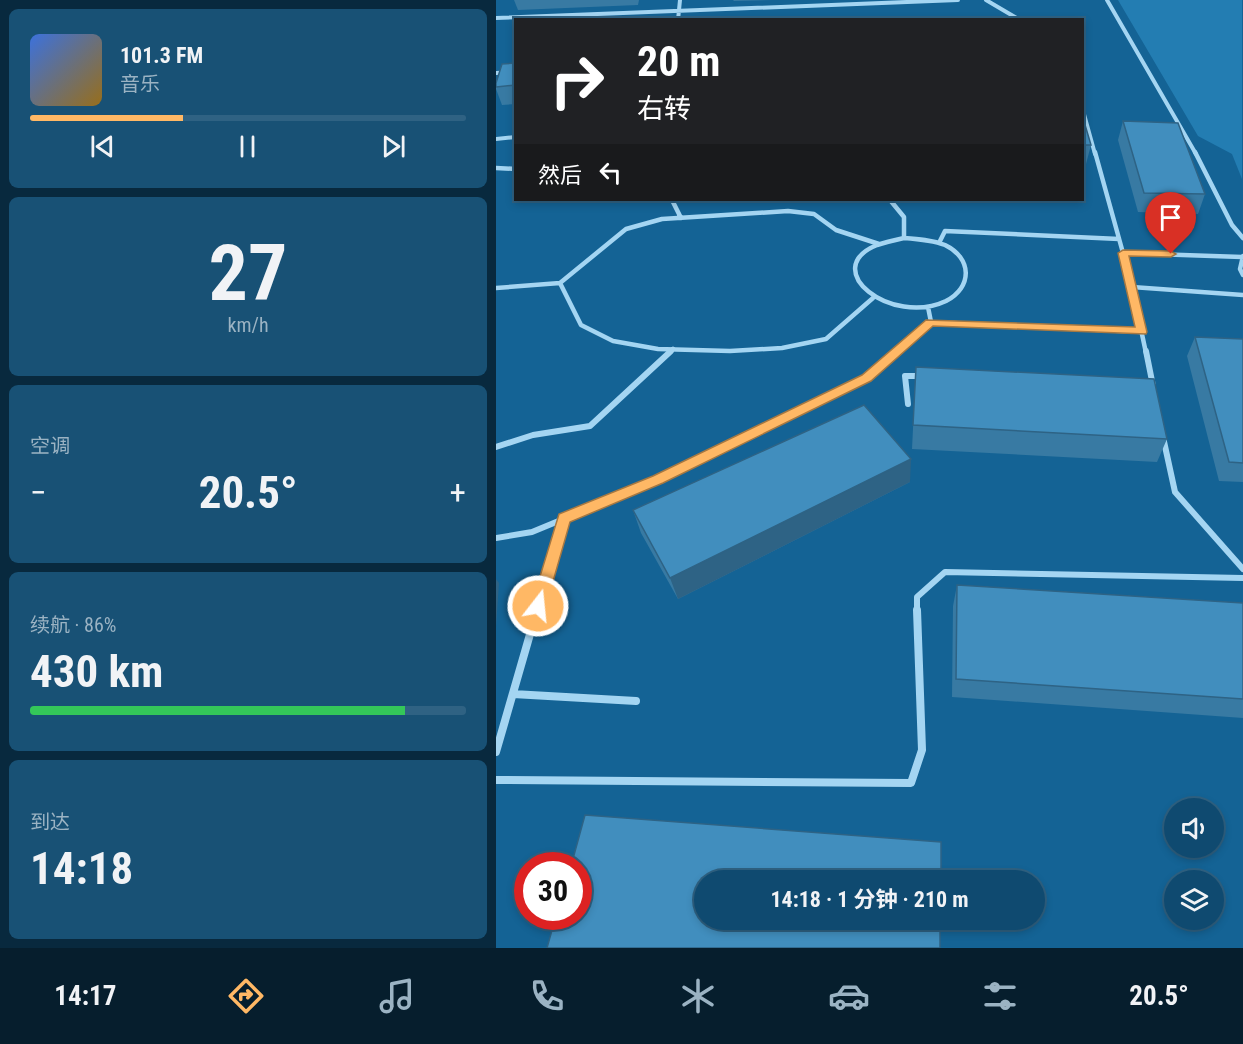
<!DOCTYPE html>
<html lang="zh">
<head>
<meta charset="utf-8">
<style>
  :root { --surface:#0f4a70; --page:#185175; --text:#f1f3f6; --muted:#9bb3c3; --line:#2f6283; --accent:#ffb865 }
  body { margin:0; font-family:"Roboto Condensed","Noto Sans SC",sans-serif; background:var(--page); color:var(--text); height:100vh; display:flex; flex-direction:column; font-size:22px; white-space:nowrap }
  * { box-sizing:border-box; margin:0 }
  p { font-size:20px; color:var(--muted) }
  .icon { flex:none; width:33px; height:33px; fill:none; stroke:currentColor; stroke-width:2; stroke-linecap:round; stroke-linejoin:round }
  .map { position:relative; flex:1; overflow:hidden }
  .drawer { display:flex; flex-direction:column; gap:9px; padding:9px; background:#08293e; width:496px }
  .drawer>* { flex:none }
  .top-card { position:absolute; left:18px; top:18px; width:570px; height:183px; border-radius:0px; box-shadow:0 3px 9px #0003,0 0 0 2px var(--line); background:#202124; color:#fff; overflow:hidden }
  .buttons { position:absolute; left:668px; top:798px; display:grid; gap:12px }
  .buttons a { display:grid; place-items:center; width:60px; height:60px; border-radius:50%; background:var(--surface); box-shadow:0 3px 9px #0003,0 0 0 2px var(--line); font-size:30px }
  .speed { position:absolute; left:18px; top:852px; display:flex; gap:12px; font-size:30px; font-weight:700; text-align:center }
  .speed>* { display:grid; place-content:center; width:78px; height:78px; border-radius:50%; background:var(--surface); box-shadow:0 3px 9px #0003,0 0 0 2px var(--line); line-height:1 }
  .speed .limit { border:9px solid #d22; background:#fff; color:#111 }
  .pin { position:absolute; display:grid; place-items:center; width:51px; height:51px; color:#fff; margin:-62px -26px; border-radius:50% 50% 50% 0; rotate:-45deg; box-shadow:0 0 6px #0007 }
  .pin .icon { rotate:45deg }
  .me { position:absolute; width:66px; margin:-33px; rotate:16deg; stroke-linejoin:round; filter:drop-shadow(0 0 4px #0008) }
  .turn { display:flex; align-items:center; gap:21px; height:126px; padding:0 24px; font-size:27px }
  .turn .icon { width:78px; height:78px; stroke-width:2.5 }
  .turn b { display:block; font-size:42px; line-height:51px }
  .then { display:flex; align-items:center; height:57px; padding:0 24px; background:#0003; gap:12px; font-size:22px }
  .big { font-size:45px; font-weight:700; line-height:1.1 }
  .drawer .card { flex:1; display:flex; flex-direction:column; justify-content:center; gap:9px; min-width:0; padding:0 21px; border-radius:9px; background:var(--page) }
  .drawer .dial { align-items:center; gap:0 }
  .dial b { font-size:78px; line-height:1 }
  .song { display:flex; align-items:center; gap:18px }
  .cover { width:72px; height:72px; border-radius:9px; background:linear-gradient(135deg,hsl(220 70% 55%),hsl(40 70% 35%)) }
  .played { height:6px; border-radius:3px; background:linear-gradient(90deg,var(--accent) 35%,var(--line) 35%) }
  .keys { display:flex; justify-content:space-around; direction:ltr }
  .heat { display:flex; justify-content:space-between; align-items:center; font-size:33px; direction:ltr }
  .charge { height:9px; border-radius:4px; background:linear-gradient(90deg,#34c759 86%,var(--line) 0) }
  .trip { position:absolute; left:198px; top:870px; width:351px; height:60px; border-radius:30px; background:var(--surface); box-shadow:0 3px 9px #0003,0 0 0 2px var(--line); font-weight:700; line-height:60px; text-align:center }
  .tabs { display:flex; height:96px; justify-content:space-around; align-items:center; background:#061e2d; color:var(--muted) }
  .tabs .icon { width:42px; height:42px }
  .tabs .current { color:var(--accent) }
  .tabs b { font-size:27px; color:var(--text) }
  main { display:flex; flex:1; min-height:0 }
  .map>svg:first-child { display:block }
  .green { fill:#237db2 }
  .lines { fill:none; stroke-linecap:round; stroke-linejoin:round }
  .minor-far3 { stroke:#a4d5f2; stroke-width:4 }
  .minor-far2 { stroke:#a4d5f2; stroke-width:4.5 }
  .minor-far1 { stroke:#a4d5f2; stroke-width:6 }
  .minor { stroke:#a4d5f2; stroke-width:8 }
  .wall { fill:#387aa3 }
  .shaded-wall { fill:#2e6385 }
  .building { fill:#418ebe; stroke:#2e6385; stroke-width:1.5 }
  .route { fill:#ffb865; stroke:#a67842; stroke-width:1.5 }
</style>
</head>
<body>
<main>
<section class="drawer">
<div class="card">
<div class="song"><i class="cover"></i><div><b>101.3 FM</b><p>音乐</p></div></div>
<div class="played"></div>
<div class="keys"><svg class="icon" aria-label="previous" viewBox="0 0 24 24"><path d="M18 5L8 12l10 7zM5 5v14"/></svg><svg class="icon" aria-label="pause" viewBox="0 0 24 24"><path d="M8 5v14M16 5v14"/></svg><svg class="icon" aria-label="next" viewBox="0 0 24 24"><path d="M6 5l10 7-10 7zM19 5v14"/></svg></div>
</div>
<div class="card dial"><b>27</b><p>km/h</p></div>
<div class="card"><p>空调</p>
<div class="heat"><a>−</a><b class="big">20.5°</b><a>+</a></div>
</div>
<div class="card"><p>续航 · 86%</p><b class="big">430 km</b><div class="charge"></div></div>
<div class="card"><p>到达</p><b class="big">14:18</b></div>
</section>
<div class="map">
<svg width="747" height="948" viewBox="0 0 747 948">
  <rect width="100%" height="100%" fill="#146395"/>
  <path class="green" d="M622 0H746V179L736 154 702 136Z"/>
  <g class="lines">
    <path class="minor-far3" d="M490 0 524 20
      M611 0 700 154
      M0 18 462 0
      M182 20 184 0
      M0 73 20 72
      M586 107 599 154
      M0 139 20 137"/>
    <path class="minor-far2" d="M599 152 627 253 746 257
      M699 152 736 225 747 238
      M0 168 20 169
      M176 200 185 218
      M394 200 408 217V238
      M408 238C422 239 436 240 449 245 476 258 477 287 450 301 395 327 322 269 381 245 390 242 399 240 408 238Z
      M443 243 449 231 623 239
      M627 253 636 287
      M747 256 744 269 747 275
      M64 283 130 229 166 219 292 211 318 214 340 230 383 244
      M0 288 64 283 85 325 117 341 162 349 234 351 286 348 330 339 377 298
      M435 322 646 332
      M173 353 177 349
      M400 353 435 322 432 307
      M650 353 636 287 747 295"/>
    <path class="minor-far1" d="M650 351 657 386
      M412 404 409 376H428
      M667 437 679 492 747 569
      M0 447 37 435 94 426 175 351
      M0 538 36 532 162 480 370 378 401 351
      M41 612 68 519
      M421 612V597L449 572 747 578"/>
    <path class="minor" d="M17 694 140 701
      M0 752 41 610
      M0 780 415 783 426 750 421 610"/>
  </g>
  <path class="wall" d="M18 0H143L142 5 22 10Z
    M237 0H277L238 1Z
    M20 63V104L6 105 0 89V83Z
    M586 118 595 145 590 164H586Z
    M627 121 709 194 702 214 642 212 622 140Z
    M699 337 747 339V482L723 481 691 356Z
    M420 367 671 439 661 462 416 449Z
    M414 482 182 599 145 533 137 510Z
    M461 585 747 603V718L456 697 457 606Z"/>
  <path class="shaded-wall" d="M415 459 414 482 182 599 174 578Z
    M0 579 3 583 0 627Z"/>
  <path class="building" d="M20 63V85L0 87V83L6 64Z
    M586 118H587L595 145H586Z
    M627 121 682 123 709 194 648 193Z
    M699 337 747 339V463L733 462Z
    M420 367 658 379 671 439 417 425Z
    M368 405 415 459 174 578 137 510Z
    M461 585 747 603V699L460 679Z
    M89 815 445 842V880H208V920H444V948H51L60 916H82V866H75Z"/>
  <path class="route" d="M627 250 675 251 680 254 675 257 633 256 651 332 650 334 437 326 375 381 167 483 74 522 50 606 48 611 42 613 37 611 35 606 63 514 157 476 366 375 430 320 639 327 622 253Z"/>
</svg>
<div class="buttons">
<a><svg class="icon" aria-label="sound" viewBox="0 0 24 24"><path d="M4 9h4l5-4v14l-5-4H4zM17 9q2 3 0 6"/></svg></a>
<a><svg class="icon" aria-label="layers" viewBox="0 0 24 24"><path d="M12 4l9 5-9 5-9-5zM3 14l9 5 9-5"/></svg></a>
</div>
<div class="speed"><div class="limit">30</div></div>
<div class="pin" style="left:675px;top:254px;background:#d93025"><svg class="icon" aria-label="arrive" viewBox="0 0 24 24"><path d="M6 21V4h12l-3 4 3 4H6"/></svg></div>
<svg class="me" style="left:42px;top:606px" viewBox="-20 -20 40 40"><circle r="17" fill="#ffb865" stroke="#fff" stroke-width="3"/><path d="M0-11L8 9 0 5-8 9z" fill="#fff"/></svg>
<div class="trip">14:18 · 1 分钟 · 210 m</div>
<div class="top-card">
<div class="turn"><svg class="icon" aria-label="right" viewBox="0 0 24 24"><path d="M7 20v-9h11M14 6l5 5-5 5"/></svg><div><b>20 m</b>右转</div></div>
<div class="then">然后<svg class="icon" aria-label="left" viewBox="0 0 24 24"><path d="M17 20v-9H6M10 6l-5 5 5 5"/></svg></div>
</div>
</div>
</main>
<nav class="tabs">
<b>14:17</b>
<svg class="icon current" aria-label="directions" viewBox="0 0 24 24"><path d="M12 3l9 9-9 9-9-9zM9 14v-3h6M13 9l2 2-2 2"/></svg>
<svg class="icon" aria-label="music" viewBox="0 0 24 24"><path d="M9 18V5l10-2v13"/><circle cx="6" cy="18" r="3"/><circle cx="16" cy="16" r="3"/></svg>
<svg class="icon" aria-label="phone" viewBox="0 0 24 24"><path d="M5 4h4l2 5-3 2q2 4 5 5l2-3 5 2v4C11 20 4 13 5 4z"/></svg>
<svg class="icon" aria-label="climate" viewBox="0 0 24 24"><path d="M12 3v18M4 7l16 10M4 17L20 7"/></svg>
<svg class="icon" aria-label="car" viewBox="0 0 24 24"><path d="M5 17H2v-5l4-1 3-4h7l3 4 3 1v5h-3M9 17h6M6 11h13"/><circle cx="7" cy="17" r="2"/><circle cx="17" cy="17" r="2"/></svg>
<svg class="icon" aria-label="filters" viewBox="0 0 24 24"><path d="M4 7h16M4 17h16"/><circle cx="9" cy="7" r="2"/><circle cx="15" cy="17" r="2"/></svg>
<b>20.5°</b>
</nav>
</body>
</html>
